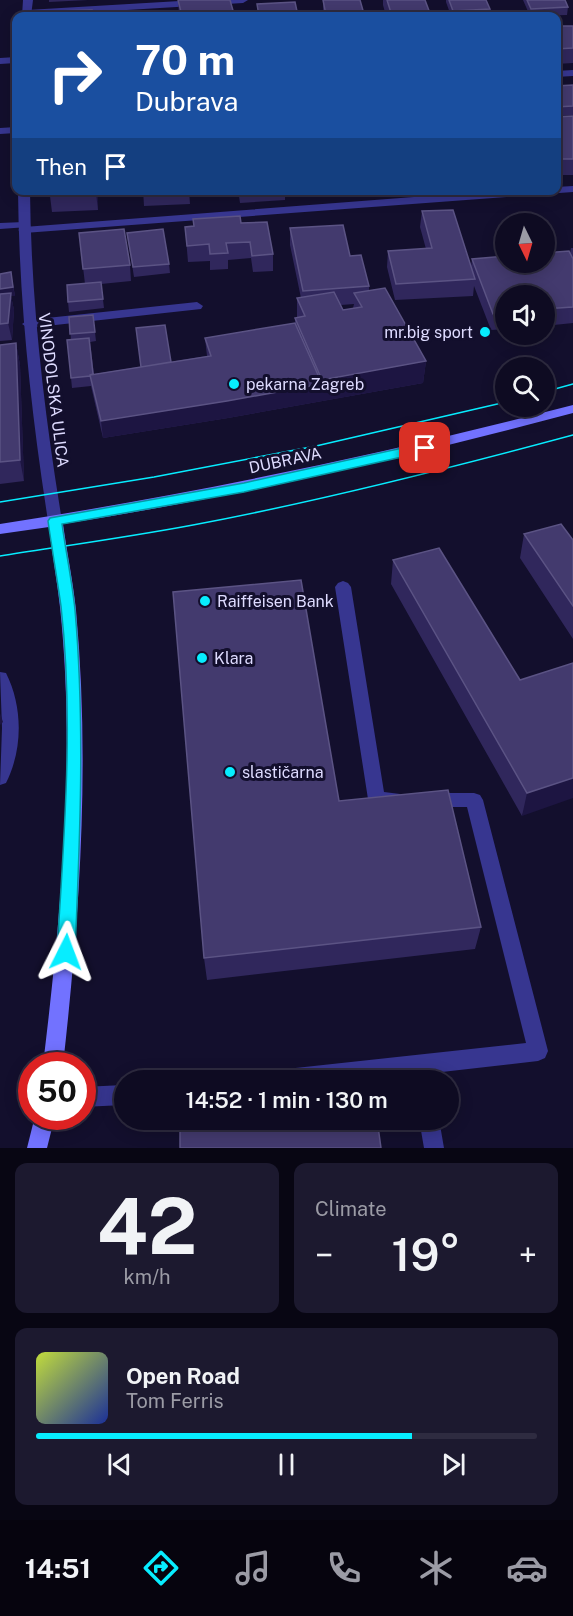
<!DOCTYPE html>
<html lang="en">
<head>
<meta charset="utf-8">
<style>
  :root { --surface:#0e0b22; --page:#1c192f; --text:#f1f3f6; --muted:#9b9ba5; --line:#2e2b40; --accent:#07edff }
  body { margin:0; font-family:"Public Sans",sans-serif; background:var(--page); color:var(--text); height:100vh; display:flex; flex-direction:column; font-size:22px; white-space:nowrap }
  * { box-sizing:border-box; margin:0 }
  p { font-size:20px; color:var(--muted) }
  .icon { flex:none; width:33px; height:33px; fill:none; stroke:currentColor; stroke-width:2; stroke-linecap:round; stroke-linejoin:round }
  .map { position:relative; height:1148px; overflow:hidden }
  .drawer { display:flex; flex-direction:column; gap:15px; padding:15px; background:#080613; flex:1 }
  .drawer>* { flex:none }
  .banner { position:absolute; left:12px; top:12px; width:549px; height:183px; border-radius:12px; box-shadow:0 3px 15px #0003,0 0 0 2px var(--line); background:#1a4fa0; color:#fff; overflow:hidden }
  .needle { width:39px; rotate:175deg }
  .controls { position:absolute; left:495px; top:213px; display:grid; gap:12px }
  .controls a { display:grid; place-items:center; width:60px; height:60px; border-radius:50%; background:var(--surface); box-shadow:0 3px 15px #0003,0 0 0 2px var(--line); font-size:30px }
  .speed { position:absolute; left:18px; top:1052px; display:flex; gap:12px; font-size:30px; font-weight:700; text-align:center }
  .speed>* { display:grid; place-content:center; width:78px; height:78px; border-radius:50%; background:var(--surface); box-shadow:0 3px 15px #0003,0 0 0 2px var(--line); line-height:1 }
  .speed .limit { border:9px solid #d22; background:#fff; color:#111 }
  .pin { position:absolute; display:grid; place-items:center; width:51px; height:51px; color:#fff; margin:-26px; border-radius:12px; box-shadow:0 3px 9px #0006 }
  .me { position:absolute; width:66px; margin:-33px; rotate:3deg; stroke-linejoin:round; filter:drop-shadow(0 0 4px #0008) }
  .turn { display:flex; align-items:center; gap:21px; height:126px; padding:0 24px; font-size:27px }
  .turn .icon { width:78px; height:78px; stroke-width:2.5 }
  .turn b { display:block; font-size:42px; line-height:51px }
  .then { display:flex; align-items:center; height:57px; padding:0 24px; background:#0003; gap:12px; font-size:22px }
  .big { font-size:45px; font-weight:600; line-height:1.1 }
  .drawer .tile { flex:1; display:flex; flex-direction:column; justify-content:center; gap:9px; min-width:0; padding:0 21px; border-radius:12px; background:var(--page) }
  .drawer .dial { align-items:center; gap:0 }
  .dial b { font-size:78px; line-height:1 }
  .song { display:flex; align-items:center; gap:18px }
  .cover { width:72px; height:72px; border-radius:9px; background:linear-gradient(135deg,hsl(70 70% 55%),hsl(230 70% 35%)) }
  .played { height:6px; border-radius:3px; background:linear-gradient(90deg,var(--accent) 75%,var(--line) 75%) }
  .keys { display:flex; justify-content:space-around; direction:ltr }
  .heat { display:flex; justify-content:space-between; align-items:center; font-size:33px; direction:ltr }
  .drawer .tiles { flex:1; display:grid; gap:15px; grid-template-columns:1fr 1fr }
  .tile:last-child { grid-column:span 2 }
  .trip { position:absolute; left:114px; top:1070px; width:345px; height:60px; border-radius:30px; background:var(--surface); box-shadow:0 3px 15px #0003,0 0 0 2px var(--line); font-weight:600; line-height:60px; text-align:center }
  .tabs { display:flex; height:96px; justify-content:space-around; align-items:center; background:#06040e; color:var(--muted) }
  .tabs .icon { width:42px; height:42px }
  .tabs .current { color:var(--accent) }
  .tabs b { font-size:27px; color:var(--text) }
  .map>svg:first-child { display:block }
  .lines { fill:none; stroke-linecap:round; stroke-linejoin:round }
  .service { fill:#373690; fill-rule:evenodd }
  .minor { fill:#373690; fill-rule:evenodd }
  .tertiary { fill:#373690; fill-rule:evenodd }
  .secondary { fill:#7272ff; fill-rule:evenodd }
  .tram { stroke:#07edff; stroke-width:1.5 }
  .wall { fill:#30275c; fill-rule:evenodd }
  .shaded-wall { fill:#1d1542 }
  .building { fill:#433a6e; stroke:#5b5384; stroke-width:1.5 }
  .route { fill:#07edff; stroke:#059aa6; stroke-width:1.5 }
  .poi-dot { fill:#07edff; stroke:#130f2d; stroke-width:2 }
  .labels { text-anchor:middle; stroke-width:6; stroke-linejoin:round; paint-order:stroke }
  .poi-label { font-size:16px; fill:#dedbff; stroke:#130f2d; text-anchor:start }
  .street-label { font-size:16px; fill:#dedbff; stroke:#130f2d }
</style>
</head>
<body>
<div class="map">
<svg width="573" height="1148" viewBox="0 0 573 1148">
  <rect width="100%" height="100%" fill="#130f2d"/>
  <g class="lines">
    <path class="service" d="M24 222 28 223V227L0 229V223Z
      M197 302 203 306 201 309 28 328 22 324 28 320Z
      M343 581 348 583 351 587 384 792 400 794 403 799 400 804C391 808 380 808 371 804L368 799 335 587 338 583Z
      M0 672 6 673C23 707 23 749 6 783L0 785 2 728Z
      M430 793H474L480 795 483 800 548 1051 545 1058 538 1061 433 1073 434 1080H414L413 1075 367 1080H267L270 1073 277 1070 526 1043 467 807H430L424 805 421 800 424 795Z
      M124 1085V1105L82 1107V1087Z
      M419 1119H439L444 1148H424Z"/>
    <path class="minor" d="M197 0H248L243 3 27 16 22 13 27 10Z
      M16 57V63L0 64V58Z
      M573 70V76L556 77V71Z
      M16 127V133L0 134V128Z
      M573 186V192L24 233 18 230 24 227 505 190H556V187Z"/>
    <path class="tertiary" d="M23 0H33L31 16H22Z
      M18 190H30C31 302 44 411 62 521L55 526 48 521C31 411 19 302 18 190Z"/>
    <path class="secondary" d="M573 405V413C405 458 235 497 63 524 67 553 73 581 76 610 90 762 80 914 63 1065H43C61 916 76 758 60 607 57 580 52 553 49 527L0 534V524C193 494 384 454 573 405Z
      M35 1116H55L47 1148H27Z"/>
    <path class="tram" d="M544 392 573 384
      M0 502 154 477 316 446 506 402
      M0 556C64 546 129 537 193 525 321 501 447 469 573 435"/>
  </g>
  <path class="wall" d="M49 0H88L49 2Z
    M178 0 234 14V16H179Z
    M323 0 364 14V16H324L323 9Z
    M383 0H425L431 16H386L383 5Z
    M446 0H486L490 9 489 16H451L446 2Z
    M523 0H565L568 7 567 15 530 16Z
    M556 26H573V63L556 64Z
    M573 85V115L556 116V86Z
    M573 116V175H556V117Z
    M50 190H98V210L52 212 50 196Z
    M143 190H189L190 204 144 206Z
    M238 190H285V200L240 203Z
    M327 190H369L328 193Z
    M422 211 471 267 472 259 570 253 571 248H573V323L544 326V296H506V329L491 330 474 286 473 296 395 300 387 267 388 251 426 249 420 227Z
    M241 223 273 254V271L253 272 251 258 228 260V269L210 270V261L188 262 185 227Z
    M290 228 350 256 369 286V290L426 361 423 383 228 418 103 438 91 386 72 388 71 378V340L69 317 93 315 96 341 90 342 94 374 207 356 205 338 295 323V318H297V298H301L290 245ZM354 304 353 308 343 310 341 305Z
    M79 233 130 265 131 281 101 284 104 308 69 312 68 302 85 284Z
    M127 233 169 264 170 273 134 277Z
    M11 272 15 296H11L14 310 12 340 0 341V274Z
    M16 343 20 365 24 481 0 484V345Z
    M524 534 573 540V639L520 558Z
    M393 560 520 680 573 663 522 816 391 584Z
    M339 801 481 927 475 949 207 980 204 958Z"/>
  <path class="shaded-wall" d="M96 190H98V210L96 193Z
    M13 287 15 296H11L14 310 12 340 8 323 0 298V289Z
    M16 343 20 365 24 481 20 460Z
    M426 361 423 383 228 418 103 438 101 421 322 384V380Z
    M0 713 3 722 0 725Z
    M573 778V798L522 816 527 793Z"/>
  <path class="building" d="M178 0H230L234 14 196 16H182Z
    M323 0H360L364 14 326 15Z
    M387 0H425L431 16H392Z
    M449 0H486L490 9 453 11Z
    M527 0H565L568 7 531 9Z
    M295 2 298 16H259L257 4Z
    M92 10V16H53V11Z
    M556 26H573V48L556 49Z
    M573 85V106L556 107V86Z
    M573 116V159H556V117Z
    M50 190H96V193L50 196Z
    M239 190H285V191L240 194Z
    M453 210 475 279 396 284 388 251 432 248 422 211Z
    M240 216 241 223 267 222 273 254 252 256 250 242 226 243 228 253 210 254 209 244 187 246 185 227 194 226 193 219Z
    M343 225 350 256 361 255 369 286 303 291 290 228Z
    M124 229 130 265 83 269 79 233Z
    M163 229 169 264 133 267 127 233Z
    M569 251 573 259V307L544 309V296H506V313L493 314 472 259 506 256V262H544V253Z
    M11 272 13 287 0 289V274Z
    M101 282 103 299 68 302 67 285Z
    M385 288 426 361 322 380 295 318 305 316 297 298 334 292 343 310 362 307 354 293Z
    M11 293 8 323 0 324V294Z
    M93 315 95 332 70 334 69 317Z
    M295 323 322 384 227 401 101 421 90 375 211 356 205 338Z
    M165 325 171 362 141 367 136 328Z
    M89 338 93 374 90 375V376L71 378 67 340Z
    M16 343 20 460 0 462V345Z
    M561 524 573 540V606L524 534Z
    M439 548 520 680 573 663V778L527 793 393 560Z
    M301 580 339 801 448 790 481 927 204 958 173 592Z
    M227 1119H377L381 1148H180V1122Z"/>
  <path class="route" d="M425 443 429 445 431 448 429 451 244 492 62 524C66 553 72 581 75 610 85 724 80 838 75 952L72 958 66 960 60 958 57 952C64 837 74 721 61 606 57 578 52 549 48 521L50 518 244 483Z"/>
  <g class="poi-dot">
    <circle cx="485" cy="332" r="6"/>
    <circle cx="234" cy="384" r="6"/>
    <circle cx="205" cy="601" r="6"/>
    <circle cx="202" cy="658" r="6"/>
    <circle cx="230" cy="772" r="6"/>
  </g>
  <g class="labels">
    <g class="poi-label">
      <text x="473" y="338" text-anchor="end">mr.big sport</text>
      <text x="246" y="390">pekarna Zagreb</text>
      <text x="217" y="607">Raiffeisen Bank</text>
      <text x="214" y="664">Klara</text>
      <text x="242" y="778">slastičarna</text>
    </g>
    <g class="street-label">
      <text transform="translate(54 390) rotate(83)" y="6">VINODOLSKA ULICA</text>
      <text transform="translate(285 460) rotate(-12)" y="6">DUBRAVA</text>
    </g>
  </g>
</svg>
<div class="controls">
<a><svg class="needle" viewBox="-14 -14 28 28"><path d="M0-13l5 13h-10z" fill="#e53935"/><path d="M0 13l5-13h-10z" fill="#9b9ba5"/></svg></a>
<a><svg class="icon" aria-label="sound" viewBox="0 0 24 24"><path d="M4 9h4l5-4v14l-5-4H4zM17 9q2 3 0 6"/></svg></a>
<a><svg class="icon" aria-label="search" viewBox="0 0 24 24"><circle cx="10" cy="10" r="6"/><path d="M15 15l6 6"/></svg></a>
</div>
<div class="speed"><div class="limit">50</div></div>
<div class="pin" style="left:425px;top:448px;background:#d93025"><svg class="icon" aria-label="arrive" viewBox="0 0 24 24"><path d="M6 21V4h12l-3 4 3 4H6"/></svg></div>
<svg class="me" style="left:66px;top:952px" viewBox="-20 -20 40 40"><path d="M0-17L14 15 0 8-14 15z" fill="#07edff" stroke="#fff" stroke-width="4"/></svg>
<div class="trip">14:52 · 1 min · 130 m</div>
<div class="banner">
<div class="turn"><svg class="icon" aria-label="right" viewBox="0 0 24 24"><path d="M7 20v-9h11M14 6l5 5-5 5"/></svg><div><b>70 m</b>Dubrava</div></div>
<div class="then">Then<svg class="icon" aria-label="arrive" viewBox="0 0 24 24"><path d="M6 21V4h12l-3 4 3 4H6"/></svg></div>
</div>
</div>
<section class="drawer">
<div class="tiles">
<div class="tile dial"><b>42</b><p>km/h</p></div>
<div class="tile"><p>Climate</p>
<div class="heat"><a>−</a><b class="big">19°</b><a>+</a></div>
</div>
<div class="tile">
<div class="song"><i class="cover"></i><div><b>Open Road</b><p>Tom Ferris</p></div></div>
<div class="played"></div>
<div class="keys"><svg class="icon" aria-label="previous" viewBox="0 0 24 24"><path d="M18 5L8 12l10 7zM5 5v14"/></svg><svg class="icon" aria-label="pause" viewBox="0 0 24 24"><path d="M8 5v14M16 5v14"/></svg><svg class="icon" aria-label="next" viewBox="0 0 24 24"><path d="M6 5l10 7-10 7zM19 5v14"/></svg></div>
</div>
</div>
</section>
<nav class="tabs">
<b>14:51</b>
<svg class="icon current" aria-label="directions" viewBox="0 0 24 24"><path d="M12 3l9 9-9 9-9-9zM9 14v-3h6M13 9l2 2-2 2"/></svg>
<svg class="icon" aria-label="music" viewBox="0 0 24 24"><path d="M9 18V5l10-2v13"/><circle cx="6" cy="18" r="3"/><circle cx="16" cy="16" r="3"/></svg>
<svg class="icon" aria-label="phone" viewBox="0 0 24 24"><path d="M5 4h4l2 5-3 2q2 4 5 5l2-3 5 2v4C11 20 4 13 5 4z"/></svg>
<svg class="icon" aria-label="climate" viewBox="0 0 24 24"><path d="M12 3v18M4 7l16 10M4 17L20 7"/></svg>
<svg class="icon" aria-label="car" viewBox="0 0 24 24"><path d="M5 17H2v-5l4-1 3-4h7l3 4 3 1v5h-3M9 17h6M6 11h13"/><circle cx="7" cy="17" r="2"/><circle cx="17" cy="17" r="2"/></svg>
</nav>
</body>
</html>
